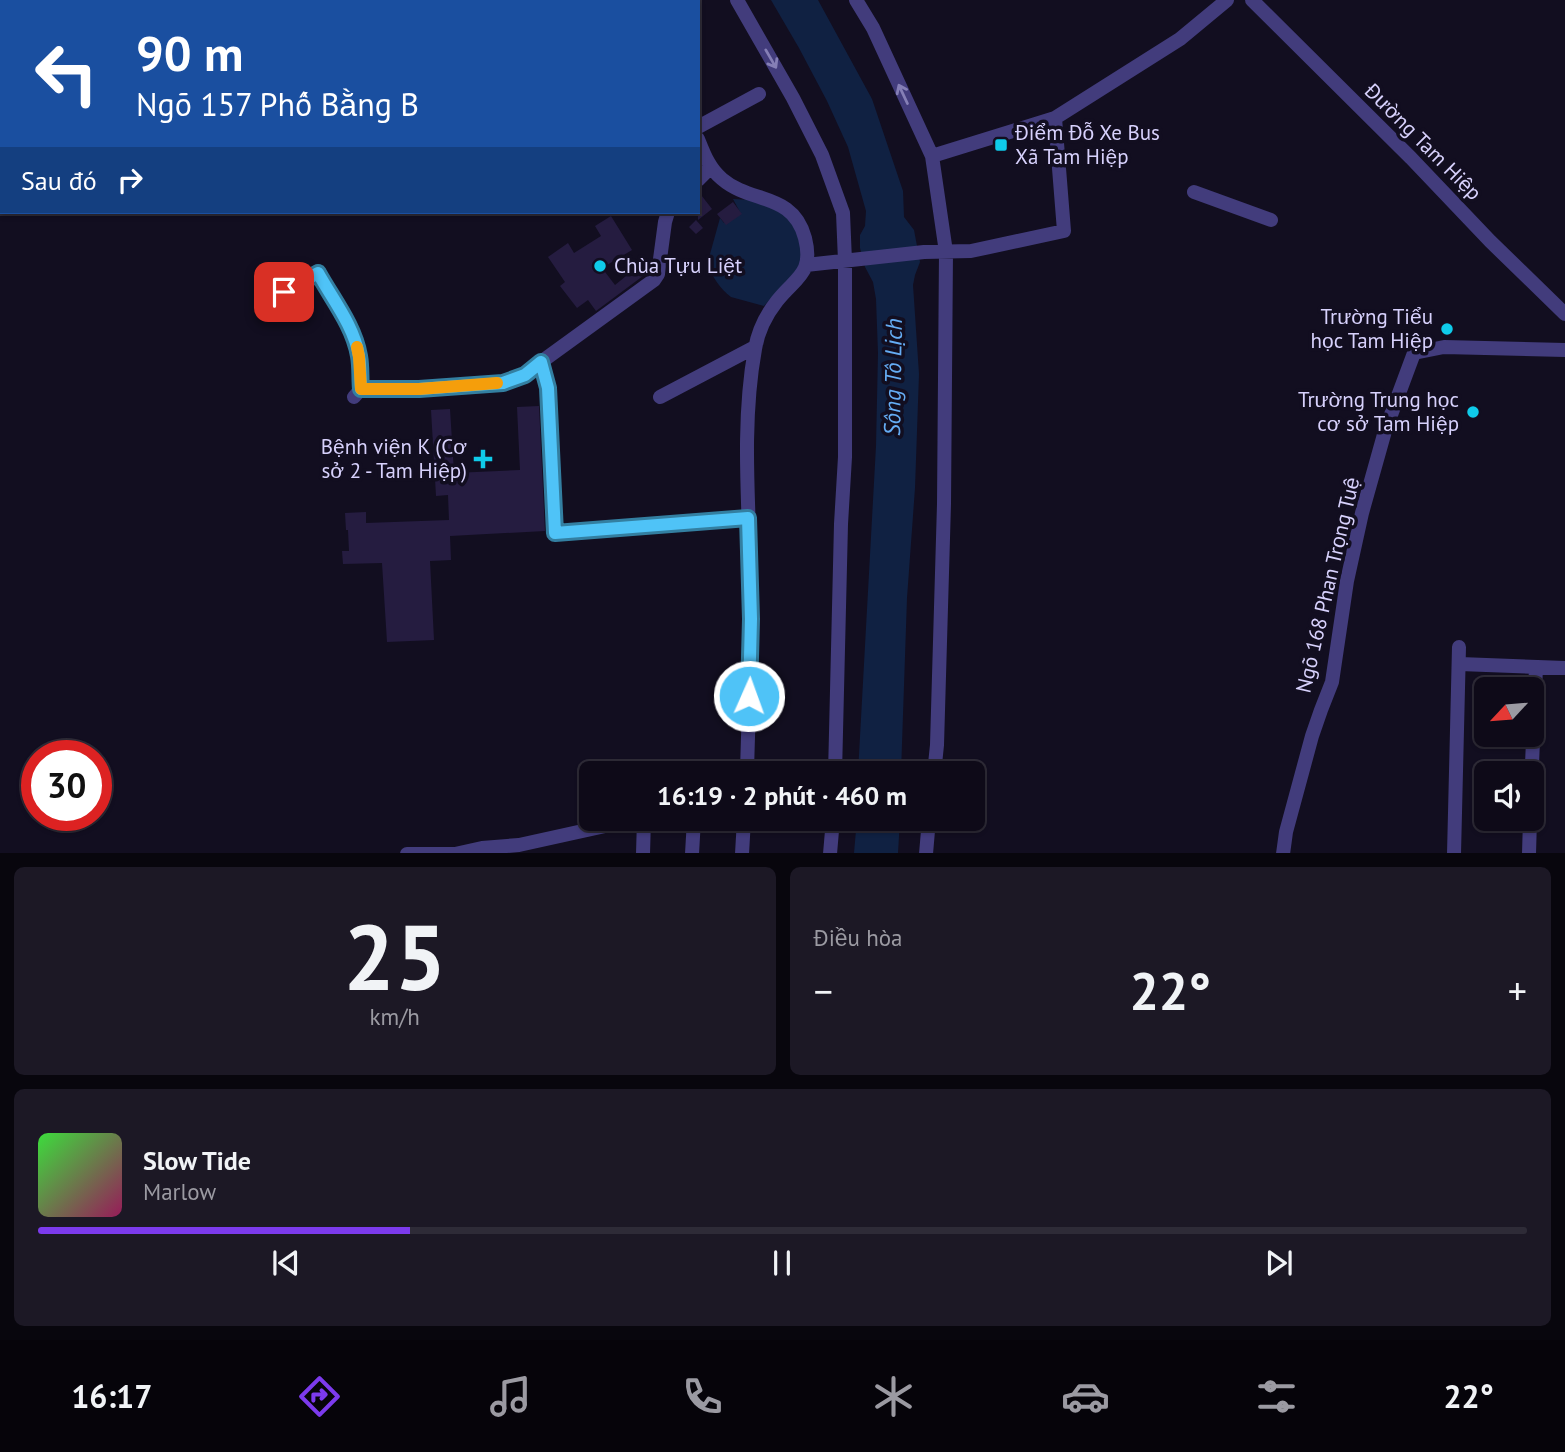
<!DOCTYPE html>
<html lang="vi">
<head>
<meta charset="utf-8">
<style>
  :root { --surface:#0e0a18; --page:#1c1825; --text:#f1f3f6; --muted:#9b9aa2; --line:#2e2b37; --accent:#7c3aed }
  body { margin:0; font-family:"PT Sans",sans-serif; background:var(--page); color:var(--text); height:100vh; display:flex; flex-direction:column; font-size:26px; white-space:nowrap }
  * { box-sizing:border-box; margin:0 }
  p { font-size:23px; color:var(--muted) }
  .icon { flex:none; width:38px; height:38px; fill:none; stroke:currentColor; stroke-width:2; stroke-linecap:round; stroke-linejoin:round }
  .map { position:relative; height:853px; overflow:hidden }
  .details { display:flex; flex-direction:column; gap:14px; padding:14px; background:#08060d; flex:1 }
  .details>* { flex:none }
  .guide { position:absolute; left:0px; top:0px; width:700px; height:214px; box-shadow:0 2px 5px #0004,0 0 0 2px var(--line); background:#1a4fa0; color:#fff; overflow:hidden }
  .needle { width:46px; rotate:244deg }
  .tools { position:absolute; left:1474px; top:677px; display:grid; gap:14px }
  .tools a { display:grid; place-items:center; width:70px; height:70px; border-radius:10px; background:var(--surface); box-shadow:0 2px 5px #0004,0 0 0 2px var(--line); font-size:35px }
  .speed { position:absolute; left:21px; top:740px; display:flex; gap:14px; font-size:35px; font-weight:700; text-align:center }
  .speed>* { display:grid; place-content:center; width:91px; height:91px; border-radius:50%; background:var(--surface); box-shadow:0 2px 5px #0004,0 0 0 2px var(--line); line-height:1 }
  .speed .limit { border:10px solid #d22; background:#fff; color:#111 }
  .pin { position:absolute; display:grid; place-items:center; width:60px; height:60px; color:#fff; margin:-30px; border-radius:14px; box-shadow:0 4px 10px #0006 }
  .me { position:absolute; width:77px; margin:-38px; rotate:2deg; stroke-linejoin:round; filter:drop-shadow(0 0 5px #0008) }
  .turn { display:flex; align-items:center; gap:24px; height:147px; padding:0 21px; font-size:32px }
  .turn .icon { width:91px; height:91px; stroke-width:2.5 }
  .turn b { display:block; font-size:49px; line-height:60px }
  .then { display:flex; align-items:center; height:66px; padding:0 21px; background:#0003; gap:14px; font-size:26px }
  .big { font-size:52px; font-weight:600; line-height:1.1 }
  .details .widget { flex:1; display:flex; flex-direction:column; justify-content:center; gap:10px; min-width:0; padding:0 24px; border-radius:10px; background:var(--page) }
  .details .dial { align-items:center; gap:0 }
  .dial b { font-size:91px; line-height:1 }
  .song { display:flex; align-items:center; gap:21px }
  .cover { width:84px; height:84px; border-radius:10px; background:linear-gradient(135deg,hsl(120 70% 55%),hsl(330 70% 35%)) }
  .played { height:7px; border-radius:4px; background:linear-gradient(90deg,var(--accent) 25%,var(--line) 25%) }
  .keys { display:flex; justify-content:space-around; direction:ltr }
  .heat { display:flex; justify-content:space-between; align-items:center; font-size:38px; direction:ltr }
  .details .tiles { flex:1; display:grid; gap:14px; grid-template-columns:1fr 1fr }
  .widget:last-child { grid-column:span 2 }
  .trip { position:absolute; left:579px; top:761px; width:406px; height:70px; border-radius:10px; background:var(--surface); box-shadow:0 2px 5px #0004,0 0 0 2px var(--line); font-weight:600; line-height:70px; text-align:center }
  .tab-bar { display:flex; height:112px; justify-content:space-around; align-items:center; background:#06040a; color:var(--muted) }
  .tab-bar .icon { width:49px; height:49px }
  .tab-bar .active { color:var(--accent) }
  .tab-bar b { font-size:32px; color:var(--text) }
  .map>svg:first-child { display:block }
  .water { fill:#102142 }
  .building { fill:#251c40 }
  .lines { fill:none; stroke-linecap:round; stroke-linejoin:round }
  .minor { stroke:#423c7c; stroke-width:14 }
  .oneway { stroke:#857fb6 }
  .route-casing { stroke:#337fa1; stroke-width:18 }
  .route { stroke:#4fc3f7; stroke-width:12 }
  .slow { stroke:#f59e0b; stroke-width:12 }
  .poi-dot { fill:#0fcbea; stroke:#120e20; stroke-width:2.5 }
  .labels { text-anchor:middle; stroke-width:7; stroke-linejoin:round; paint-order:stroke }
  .poi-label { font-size:21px; fill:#d7d1fc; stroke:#120e20; text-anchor:end }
  .street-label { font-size:21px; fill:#d7d1fc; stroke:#120e20 }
  .water-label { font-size:23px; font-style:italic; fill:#65adf5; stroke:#120e20 }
</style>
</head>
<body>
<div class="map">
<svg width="1565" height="854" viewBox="0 0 1565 854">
  <rect width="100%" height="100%" fill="#120e20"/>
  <path class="water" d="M771 0H818L872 99 903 191 904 217 914 230 920 262 915 275 913 285 919 374 915 488 907 598 901 773H858L876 446 878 353 876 299 873 282 865 267 860 248V235L865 226 866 211 848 147 827 101 799 48Z
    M733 199 752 200 768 203 798 224 802 264 764 306 731 297C720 289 713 277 707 265L720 218 724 223 740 212Z
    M857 819H900L898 853H854Z"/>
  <path class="building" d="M698 191 712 209 698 220Z
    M733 202 742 214 726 225 717 214Z
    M611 216 632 250 602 268 615 285 641 264 647 273 596 311 588 300 577 308 560 286 565 282 548 257 568 243 574 253 601 236 595 226Z
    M696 220 703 228 696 234 689 227Z
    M539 406 545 531 450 536 451 560 430 561 434 640 387 642 382 563 343 564 342 551H349L348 530H346L345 513 366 512V523L449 520 448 495 436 496 431 410 450 409 454 473 520 470 517 407Z"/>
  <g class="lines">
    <path class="minor" d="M155 0 156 2
      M269 0V2
      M347 0 348 2
      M628 0 629 2
      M737 0 793 98 822 155 843 213 845 261V457L841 524 835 774
      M856 0 873 28 932 156 946 252 944 504 937 745 934 774
      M1252 0 1411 158 1490 241 1565 314
      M331 2 334 0
      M641 2 644 0
      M698 127 759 94
      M698 139C704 154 709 168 722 179 751 204 793 192 805 238 814 274 796 277 777 301 766 315 758 331 755 349 739 437 752 530 751 619 751 671 748 722 747 774
      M932 156 1055 118 1180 39 1227 0
      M698 180 711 167
      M1194 192 1271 220
      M806 265 924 252 971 251 1064 231 1055 118
      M284 292 318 273C334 299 354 326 359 356 361 367 360 379 361 389L354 397
      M541 362 548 388 555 533 749 518
      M361 389 460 387 503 383 525 375 541 362 654 280 658 274 665 222 668 212
      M660 397 755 347
      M1460 664 1565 668
      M1531 789 1536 667
      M407 854H454
      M455 854 482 848 519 845 637 819
      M643 854 644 819
      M692 854 694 819
      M742 854 744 819
      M830 854 833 819
      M926 854 929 819
      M1283 854 1286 832 1312 736 1321 710 1332 682 1347 581 1362 513 1385 431 1414 353 1444 347 1565 350
      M1454 854 1459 647
      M1529 854 1530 819"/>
  </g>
  <defs><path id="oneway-shaft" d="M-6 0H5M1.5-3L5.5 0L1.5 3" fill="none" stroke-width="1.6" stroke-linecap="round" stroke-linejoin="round" transform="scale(1.75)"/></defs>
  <g class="oneway">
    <use href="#oneway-shaft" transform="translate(771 59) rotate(60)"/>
    <use href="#oneway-shaft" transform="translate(903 94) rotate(-115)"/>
  </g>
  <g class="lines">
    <g class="route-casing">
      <path id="route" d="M284 292 318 273C333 300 354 326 359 356 361 367 360 379 361 389H419L503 383 525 375 541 362 548 388 555 533 748 518 751 619 749 696"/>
    </g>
    <use href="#route" class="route"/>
    <path class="slow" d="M357 347 359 357 361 389H419L497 383"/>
  </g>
  <g class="poi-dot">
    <rect x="994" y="138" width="14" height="14" rx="3.5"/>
    <circle cx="600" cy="266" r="7"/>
    <circle cx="1447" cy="329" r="7"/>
    <circle cx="1473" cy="412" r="7"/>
    <path d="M479.5 448.5h7v7h7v7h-7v7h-7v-7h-7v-7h7z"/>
  </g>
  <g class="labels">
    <g class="poi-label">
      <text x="1015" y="140" text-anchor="start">Điểm Đỗ Xe Bus<tspan x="1015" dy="24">Xã Tam Hiệp</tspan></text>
      <text x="614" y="273" text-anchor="start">Chùa Tựu Liệt</text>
      <text x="1433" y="324">Trường Tiểu<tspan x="1433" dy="24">học Tam Hiệp</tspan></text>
      <text x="1459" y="407">Trường Trung học<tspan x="1459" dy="24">cơ sở Tam Hiệp</tspan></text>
      <text x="467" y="454">Bệnh viện K (Cơ<tspan x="467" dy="24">sở 2 - Tam Hiệp)</tspan></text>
    </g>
    <g class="street-label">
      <text transform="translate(1423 142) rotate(45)" y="7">Đường Tam Hiệp</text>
      <text transform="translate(1328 585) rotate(-77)" y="7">Ngõ 168 Phan Trọng Tuệ</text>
    </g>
    <g class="water-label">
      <text transform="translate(893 377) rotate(-89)" y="8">Sông Tô Lịch</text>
    </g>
  </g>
</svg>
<div class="tools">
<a><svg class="needle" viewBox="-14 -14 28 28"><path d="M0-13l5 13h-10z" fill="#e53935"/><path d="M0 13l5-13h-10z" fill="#9b9aa2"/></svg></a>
<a><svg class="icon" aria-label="sound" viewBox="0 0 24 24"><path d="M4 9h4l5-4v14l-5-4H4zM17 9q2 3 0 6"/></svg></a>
</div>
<div class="speed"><div class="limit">30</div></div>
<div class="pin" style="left:284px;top:292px;background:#d93025"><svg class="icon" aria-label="arrive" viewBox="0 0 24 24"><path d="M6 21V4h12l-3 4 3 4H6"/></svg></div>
<svg class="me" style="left:749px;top:696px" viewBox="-20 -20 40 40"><circle r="17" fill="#4fc3f7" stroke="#fff" stroke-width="3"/><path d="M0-11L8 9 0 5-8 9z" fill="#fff"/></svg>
<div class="trip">16:19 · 2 phút · 460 m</div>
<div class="guide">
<div class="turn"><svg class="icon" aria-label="left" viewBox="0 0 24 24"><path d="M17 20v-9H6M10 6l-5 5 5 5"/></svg><div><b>90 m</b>Ngõ 157 Phố Bằng B</div></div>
<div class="then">Sau đó<svg class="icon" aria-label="right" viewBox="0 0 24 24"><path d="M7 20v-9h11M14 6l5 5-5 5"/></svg></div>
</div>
</div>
<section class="details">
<div class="tiles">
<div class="widget dial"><b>25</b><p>km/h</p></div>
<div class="widget"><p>Điều hòa</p>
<div class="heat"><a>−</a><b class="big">22°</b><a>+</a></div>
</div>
<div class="widget">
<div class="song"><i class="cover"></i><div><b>Slow Tide</b><p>Marlow</p></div></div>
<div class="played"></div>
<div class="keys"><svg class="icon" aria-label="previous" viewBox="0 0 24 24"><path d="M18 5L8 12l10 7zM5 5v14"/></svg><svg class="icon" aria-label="pause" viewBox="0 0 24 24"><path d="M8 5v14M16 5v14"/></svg><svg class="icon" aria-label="next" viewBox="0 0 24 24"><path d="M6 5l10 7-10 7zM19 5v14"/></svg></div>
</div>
</div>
</section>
<nav class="tab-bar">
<b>16:17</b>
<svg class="icon active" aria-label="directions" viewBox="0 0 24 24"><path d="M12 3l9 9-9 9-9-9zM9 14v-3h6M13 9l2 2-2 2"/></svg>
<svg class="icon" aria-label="music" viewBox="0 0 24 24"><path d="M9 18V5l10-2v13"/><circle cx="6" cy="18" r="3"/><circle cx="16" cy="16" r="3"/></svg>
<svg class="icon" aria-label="phone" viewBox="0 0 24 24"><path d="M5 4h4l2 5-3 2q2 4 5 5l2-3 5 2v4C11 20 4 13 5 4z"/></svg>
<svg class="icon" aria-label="climate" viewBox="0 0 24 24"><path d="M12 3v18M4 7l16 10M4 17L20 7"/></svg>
<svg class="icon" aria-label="car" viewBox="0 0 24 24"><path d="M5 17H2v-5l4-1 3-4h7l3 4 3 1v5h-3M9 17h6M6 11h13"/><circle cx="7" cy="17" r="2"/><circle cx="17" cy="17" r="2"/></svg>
<svg class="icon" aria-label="filters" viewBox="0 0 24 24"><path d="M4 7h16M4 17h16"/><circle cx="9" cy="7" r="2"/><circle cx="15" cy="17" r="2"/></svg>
<b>22°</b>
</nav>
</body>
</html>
